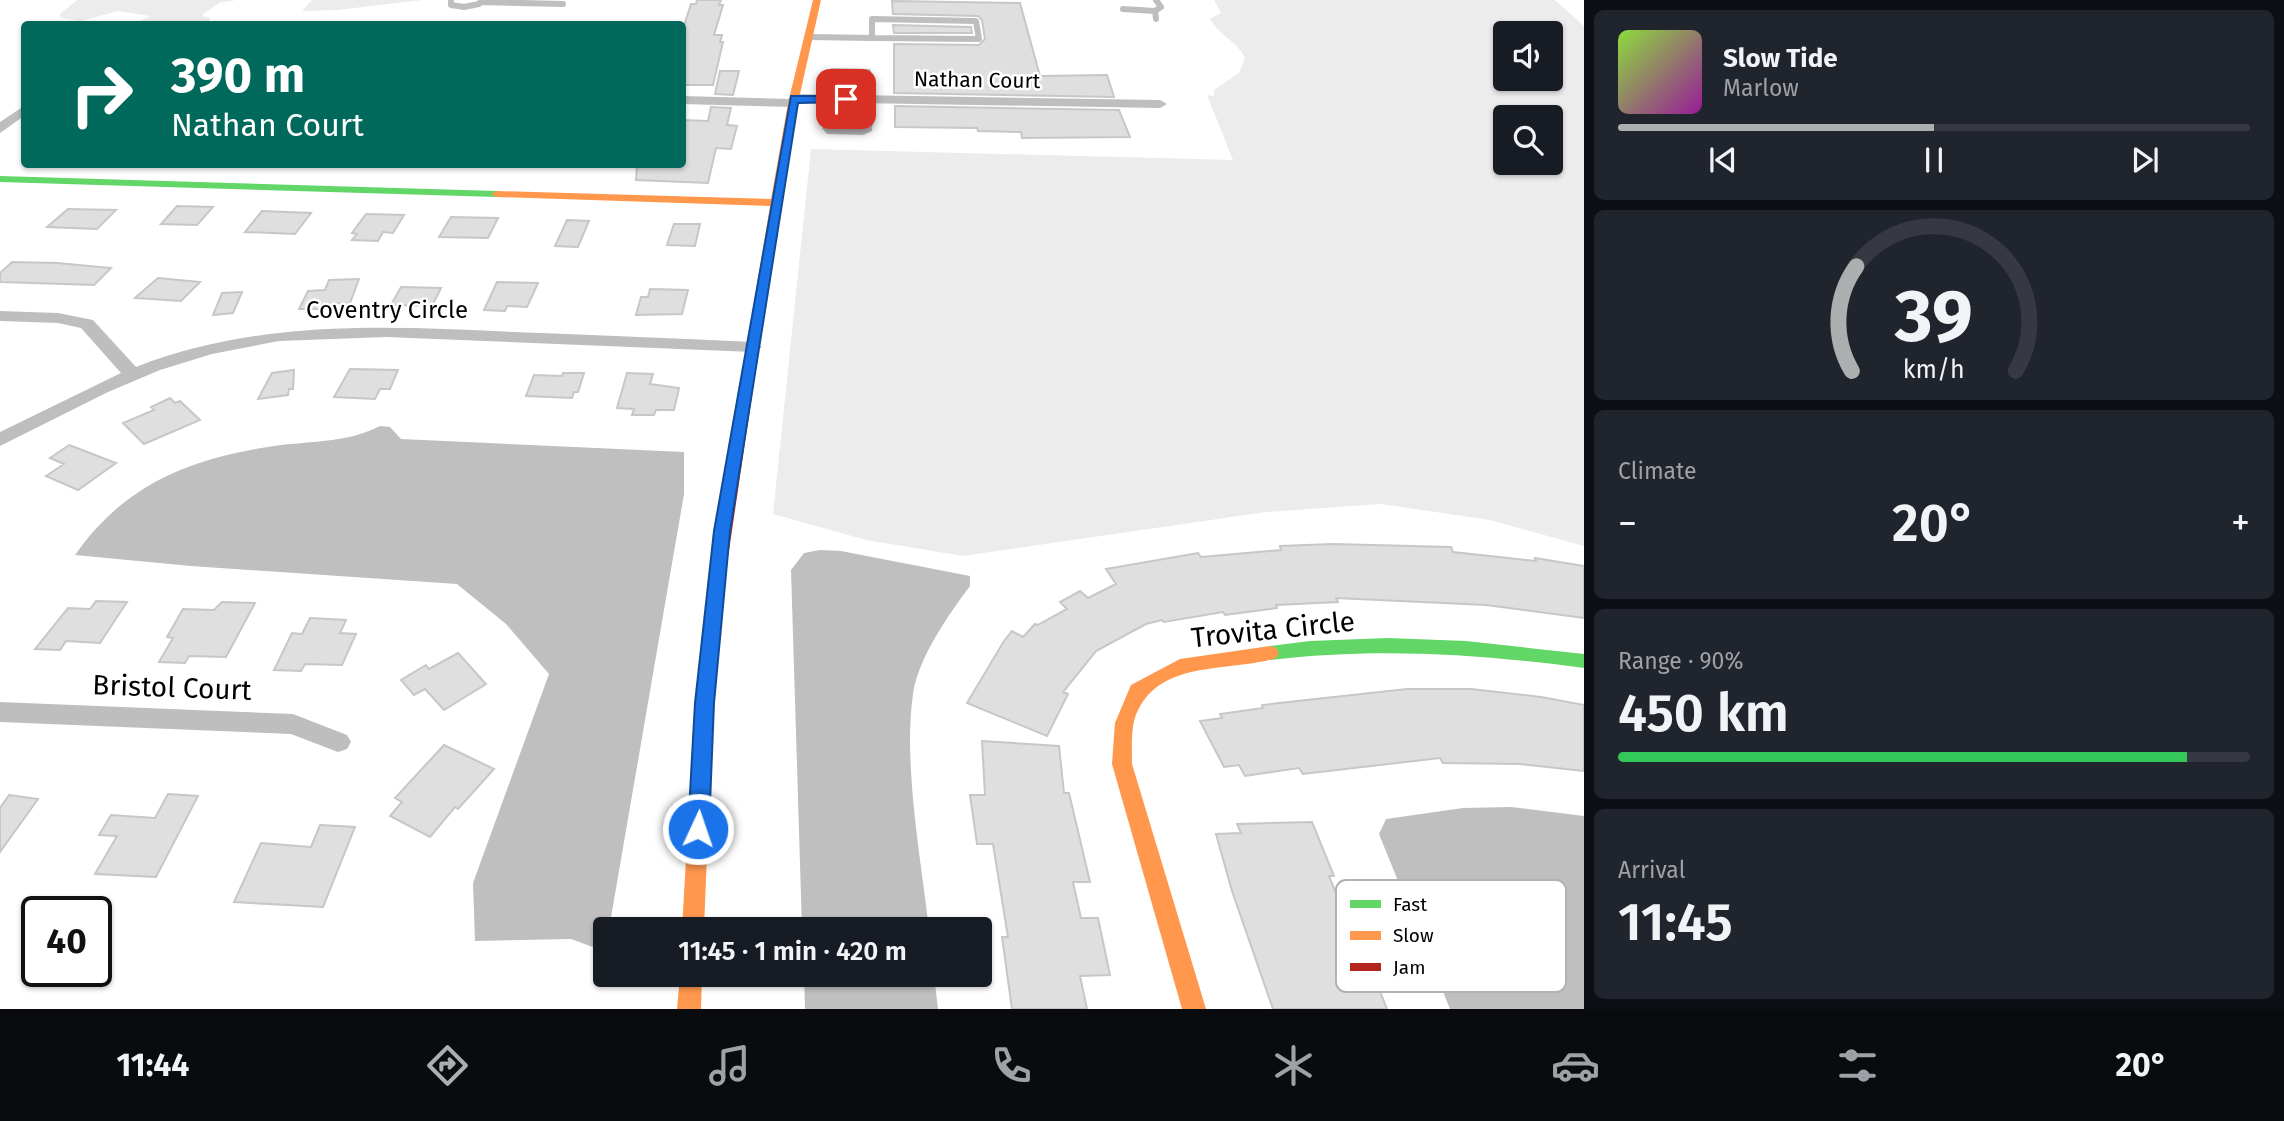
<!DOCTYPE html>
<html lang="en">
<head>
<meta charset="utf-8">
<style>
  :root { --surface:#171b24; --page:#20242c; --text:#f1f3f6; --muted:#9ea1a6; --line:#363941; --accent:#adaeaf }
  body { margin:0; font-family:"Fira Sans",sans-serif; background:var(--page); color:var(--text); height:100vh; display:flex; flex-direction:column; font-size:26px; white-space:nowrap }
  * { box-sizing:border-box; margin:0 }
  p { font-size:23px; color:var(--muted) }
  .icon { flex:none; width:38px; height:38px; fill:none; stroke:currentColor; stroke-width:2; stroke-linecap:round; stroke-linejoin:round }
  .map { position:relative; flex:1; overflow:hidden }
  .panel { display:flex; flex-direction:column; gap:10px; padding:10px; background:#0d0f14; width:700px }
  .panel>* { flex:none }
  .guide { position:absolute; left:21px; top:21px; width:665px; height:147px; border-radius:7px; box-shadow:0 2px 5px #0004; background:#00695c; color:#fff; overflow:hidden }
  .controls { position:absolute; left:1493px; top:21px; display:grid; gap:14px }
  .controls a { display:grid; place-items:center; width:70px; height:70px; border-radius:7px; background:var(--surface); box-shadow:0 2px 5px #0004; font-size:35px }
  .speed { position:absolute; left:21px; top:896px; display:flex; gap:14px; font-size:35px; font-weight:700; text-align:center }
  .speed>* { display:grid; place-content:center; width:91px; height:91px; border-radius:50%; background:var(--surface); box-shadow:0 2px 5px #0004; line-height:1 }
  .speed .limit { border:4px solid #111; border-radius:10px; background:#fff; color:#111 }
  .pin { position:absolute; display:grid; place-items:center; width:60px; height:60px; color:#fff; margin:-30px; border-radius:14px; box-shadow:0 4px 10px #0006 }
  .me { position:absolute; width:77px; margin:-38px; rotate:3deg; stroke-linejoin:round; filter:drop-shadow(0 0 5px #0008) }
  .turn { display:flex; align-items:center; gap:24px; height:147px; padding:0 35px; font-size:32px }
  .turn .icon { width:91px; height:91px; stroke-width:2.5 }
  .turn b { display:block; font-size:49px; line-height:60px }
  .big { font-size:52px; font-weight:600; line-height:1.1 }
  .panel .tile { flex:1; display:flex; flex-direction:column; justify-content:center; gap:10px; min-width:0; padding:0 24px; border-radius:10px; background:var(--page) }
  .panel .dial { align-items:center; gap:0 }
  .dial svg { height:182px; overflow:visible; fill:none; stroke:var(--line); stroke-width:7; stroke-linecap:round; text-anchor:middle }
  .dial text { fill:var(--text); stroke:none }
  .song { display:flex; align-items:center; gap:21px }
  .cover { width:84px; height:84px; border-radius:10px; background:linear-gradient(135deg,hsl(90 70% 55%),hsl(300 70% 35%)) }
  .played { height:7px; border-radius:4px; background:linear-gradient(90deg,var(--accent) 50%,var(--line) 50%) }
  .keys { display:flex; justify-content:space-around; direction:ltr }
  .heat { display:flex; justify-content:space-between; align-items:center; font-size:38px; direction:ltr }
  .charge { height:10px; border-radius:5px; background:linear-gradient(90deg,#34c759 90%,var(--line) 0) }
  .trip { position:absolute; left:593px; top:917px; width:399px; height:70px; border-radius:7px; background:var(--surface); box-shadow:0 2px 5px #0004; font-weight:600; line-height:70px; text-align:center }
  .tab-bar { display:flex; height:112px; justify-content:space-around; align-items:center; background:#090b0e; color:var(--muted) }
  .tab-bar .icon { width:49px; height:49px }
  .tab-bar .selected { color:var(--accent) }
  .tab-bar b { font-size:32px; color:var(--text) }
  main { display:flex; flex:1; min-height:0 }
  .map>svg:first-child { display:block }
  .green { fill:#ececec; fill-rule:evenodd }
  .water { fill:#bfbfbf }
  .building { fill:#dfdfdf; stroke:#c7c7c7; stroke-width:2 }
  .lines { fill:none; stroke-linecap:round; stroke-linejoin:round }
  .lane { stroke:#bebebe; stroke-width:6 }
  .street { fill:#bebebe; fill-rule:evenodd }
  .fast { fill:#63d668; fill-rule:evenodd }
  .slow { fill:#ff974d; fill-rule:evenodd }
  .jam { fill:#b3261e; fill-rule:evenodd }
  .route { fill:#1a73e8; stroke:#114b97; stroke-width:2 }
  .labels { text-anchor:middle; stroke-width:5; stroke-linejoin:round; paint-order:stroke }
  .far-street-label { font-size:21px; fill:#000; stroke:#fff }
  .street-label { font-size:24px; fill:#000; stroke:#fff }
  .near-street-label { font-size:28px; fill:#000; stroke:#fff }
  .key { fill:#fff; stroke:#b2b2b2; stroke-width:2 }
  .key-label { font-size:19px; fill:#000 }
</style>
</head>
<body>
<main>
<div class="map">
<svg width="1584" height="1009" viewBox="0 0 1584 1009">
  <rect width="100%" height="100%" fill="#fff"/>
  <path class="green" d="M77 0H236L219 3 202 15 210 18 209 24H134L150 16 118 11 81 21 60 18V14Z
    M312 0H422L338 10 302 11Z
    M1214 0H1555L1584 26V546L1490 520 1381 504 1266 512 963 556 866 540 773 514 811 149 1233 160 1207 95 1214 96V90L1239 73 1245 58C1237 41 1220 36 1210 19L1221 13ZM1505 33H1550V79H1505ZM1505 117H1550V163H1505Z"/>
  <path class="water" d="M831 68 869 69 871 70 870 84 867 88 829 86Z
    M833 111 870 115 873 118 872 131 863 135 827 134 822 128 826 113Z
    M380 426 390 427 401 439 684 452V494L609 929H606L605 945 601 950 571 939 475 941 473 883 549 674 506 624 457 584 191 566 75 555C127 481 195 457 281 445 316 441 349 442 380 426Z
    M820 550 841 551 970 576V586C949 614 918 658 913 694 903 764 921 858 929 929H802L791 570 804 553Z
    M1511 807 1584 816V1009H1450L1379 834 1386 819 1463 808Z
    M804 975H934L938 1009H805Z"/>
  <path class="building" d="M697 0H721L719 5H723L714 35H722L720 42H723L713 85H682V32L691 4H696Z
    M892 1 1020 3 1040 76 1107 75 1114 97 894 93V44L979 45 985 39 982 20 978 16 893 14Z
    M893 25 971 27 972 33H894Z
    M720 71H739L733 95 715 94Z
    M895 106 1119 110 1130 137 1022 138 1021 132 978 131 977 128 895 127Z
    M711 107 731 108 727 125 737 126 731 149 716 148 708 183 636 180 637 164H682V120L708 121Z
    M177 206 213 207 197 225 161 224Z
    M68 209 116 210 97 229 47 227Z
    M262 211 311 213 295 234 245 232Z
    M366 214 404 215 393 233 383 232 378 241 352 240 357 234 352 233Z
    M451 217 498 218 488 238 439 237Z
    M567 220 589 221 578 247 555 246Z
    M674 224H700L695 246 667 245Z
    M12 262 57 263 111 268 94 285 0 282V273Z
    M158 278 200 282 181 301 135 298Z
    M359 279 350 303 322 304 320 309H299L308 291 325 290 329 280Z
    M497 282 538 283 527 307 507 306 505 311 484 310Z
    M401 287 441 288 432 306 391 305Z
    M650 289 688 290 682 314 636 315 641 297H648Z
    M242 292 233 313 213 315 222 293Z
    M350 369 398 370 390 389H380L375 399 334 397Z
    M294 370 293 389H289L288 395 258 399 272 373Z
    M563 373H584L578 392H574L572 398 526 396 534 375 562 376Z
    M627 373 653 374 650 384 679 388 674 410H656L654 415H632L634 409 617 408Z
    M170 398 175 403 180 401 200 420 144 444 123 423 154 410 151 407Z
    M69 445 116 463 78 490 46 476 64 464 50 458Z
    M1333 544 1451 547 1453 552 1536 561 1535 558 1584 566V618L1486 605 1336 598 1338 602 1276 605 1277 608 1225 615 1223 612 1164 622 1162 620 1146 624 1096 651 1063 692 1068 694 1047 736 967 703 1004 641 1012 631 1023 637 1035 624 1038 625 1067 609 1060 602 1080 591 1088 598 1116 584 1106 569 1198 553 1201 557 1281 550 1280 546Z
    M96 601 127 602 100 643 66 641 60 650 35 649 68 608 90 609Z
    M222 602 255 603 226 657 189 656 185 663 159 662 173 638 167 637 183 609 214 610Z
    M310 618 346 620 340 633 356 634 342 665 305 664 301 671 274 670 292 633 302 634Z
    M458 653 486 684 444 710 425 689 414 695 401 680 426 665 429 669Z
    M1407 689H1471L1541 697 1584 705V771L1520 764 1443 763 1440 758 1303 774 1299 768 1245 776 1239 765 1224 767 1200 721 1222 718 1220 714 1263 708 1262 705Z
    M982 741 1059 746 1064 793H1069L1090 882H1073L1081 918H1098L1110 975 1080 976 1087 1009H1012L1002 937H1008L993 844H977L970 795H985Z
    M444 745 494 769 458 809 455 807 430 837 390 816 402 802 395 798Z
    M168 794 198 796 156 877 95 874 117 836 99 835 111 815 155 818Z
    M9 795 38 799 0 852V808Z
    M1312 822 1334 876H1329L1358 947H1348L1364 990 1379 989 1387 1009H1273L1232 891 1216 834 1241 833 1237 824Z
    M320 825 355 827 323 907 234 902 261 843 311 847Z"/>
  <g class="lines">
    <path class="lane" d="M451 0V5L464 7 479 4 482 0
      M1156 0 1161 7 1155 11 1156 19
      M482 2 563 4
      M1123 9 1155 11
      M872 19 976 21 979 39 872 38Z
      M808 37 872 38"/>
    <path class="street" d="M794 94 1160 100 1167 104 1160 108 799 102 798 106 793 107 682 104V96L788 99Z
      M24 106V116L0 133V122Z
      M0 311 58 313 93 320 136 367C259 319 385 326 514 332 593 335 673 338 753 342L762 347 753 352 386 337 279 341 212 354 160 370 108 392 0 446V432L121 373 81 328 58 323 0 321Z
      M0 702 293 714 347 735 351 742 347 749 338 752 291 734 0 722Z"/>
    <path class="fast" d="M0 176 497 191 503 194 497 197 0 182Z
      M1388 638 1466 641 1584 654V668C1479 654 1376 647 1270 660L1264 658 1261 653 1264 648 1270 646 1310 641Z"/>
    <path class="slow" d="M813 0H821L798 103 763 318H753L752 315 770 206 497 197 491 194 497 191 771 199 788 103Z
      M719 558 727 564 713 703 704 929H682L695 703 711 564Z
      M1270 646 1276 648 1279 653 1276 658C1226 673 1153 658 1134 721 1131 734 1132 751 1132 764L1206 1009H1182L1112 764 1115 723 1131 685 1180 659Z
      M680 975H702L701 1009H677Z"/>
    <path class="jam" d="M758 311 764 315 727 564 719 570 711 564 752 315Z"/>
  </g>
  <path class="route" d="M791 96H846L851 99 846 102 798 103 730 531 714 703 709 829 706 835 698 838 691 835 688 829 695 703 714 531Z"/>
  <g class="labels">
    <g class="far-street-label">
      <text transform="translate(977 80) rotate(1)" y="7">Nathan Court</text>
    </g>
    <g class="street-label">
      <text x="387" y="318">Coventry Circle</text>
    </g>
    <g class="near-street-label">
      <text transform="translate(1273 629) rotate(-6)" y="10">Trovita Circle</text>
      <text transform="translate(172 687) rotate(2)" y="10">Bristol Court</text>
    </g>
  </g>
  <rect x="1336" y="880" width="230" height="112" rx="10" class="key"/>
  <rect x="1350" y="900" width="31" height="8" fill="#63d668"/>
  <rect x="1350" y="931" width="31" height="9" fill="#ff974d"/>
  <rect x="1350" y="963" width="31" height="8" fill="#b3261e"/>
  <g class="key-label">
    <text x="1393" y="911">Fast</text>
    <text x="1393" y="942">Slow</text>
    <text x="1393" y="974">Jam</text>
  </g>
</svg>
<div class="controls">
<a><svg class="icon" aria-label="sound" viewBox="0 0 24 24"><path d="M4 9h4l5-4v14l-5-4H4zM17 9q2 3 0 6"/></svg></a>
<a><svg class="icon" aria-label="search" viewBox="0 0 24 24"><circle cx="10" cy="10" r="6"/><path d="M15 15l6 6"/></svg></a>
</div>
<div class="speed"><div class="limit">40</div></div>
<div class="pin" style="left:846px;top:99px;background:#d93025"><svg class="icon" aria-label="arrive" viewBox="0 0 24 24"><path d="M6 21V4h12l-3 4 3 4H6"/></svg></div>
<svg class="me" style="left:698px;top:829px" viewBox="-20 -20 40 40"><circle r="17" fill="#1a73e8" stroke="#fff" stroke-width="3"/><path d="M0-11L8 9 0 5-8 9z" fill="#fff"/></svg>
<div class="trip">11:45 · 1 min · 420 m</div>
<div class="guide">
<div class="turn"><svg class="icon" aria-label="right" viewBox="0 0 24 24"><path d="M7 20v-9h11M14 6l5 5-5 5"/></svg><div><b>390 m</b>Nathan Court</div></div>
</div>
</div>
<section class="panel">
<div class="tile">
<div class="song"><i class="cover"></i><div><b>Slow Tide</b><p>Marlow</p></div></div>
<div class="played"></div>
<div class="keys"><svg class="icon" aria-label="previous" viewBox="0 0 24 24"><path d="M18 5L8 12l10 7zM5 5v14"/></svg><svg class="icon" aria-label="pause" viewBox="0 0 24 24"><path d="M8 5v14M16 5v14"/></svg><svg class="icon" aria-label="next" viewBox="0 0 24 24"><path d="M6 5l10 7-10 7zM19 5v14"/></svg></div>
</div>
<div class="tile dial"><svg viewBox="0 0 100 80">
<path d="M14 69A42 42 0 1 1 86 69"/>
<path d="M14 69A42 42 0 0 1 16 23" stroke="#adaeaf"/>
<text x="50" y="56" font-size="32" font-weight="700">39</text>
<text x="50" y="72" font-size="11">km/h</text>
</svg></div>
<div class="tile"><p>Climate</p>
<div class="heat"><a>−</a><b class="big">20°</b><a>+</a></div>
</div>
<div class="tile"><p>Range · 90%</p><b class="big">450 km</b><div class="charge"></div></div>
<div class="tile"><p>Arrival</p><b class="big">11:45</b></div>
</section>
</main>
<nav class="tab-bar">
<b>11:44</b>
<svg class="icon selected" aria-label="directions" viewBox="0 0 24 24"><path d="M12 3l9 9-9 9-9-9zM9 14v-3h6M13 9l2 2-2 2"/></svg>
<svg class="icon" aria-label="music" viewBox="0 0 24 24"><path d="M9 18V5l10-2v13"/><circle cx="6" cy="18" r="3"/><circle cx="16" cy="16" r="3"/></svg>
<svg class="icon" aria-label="phone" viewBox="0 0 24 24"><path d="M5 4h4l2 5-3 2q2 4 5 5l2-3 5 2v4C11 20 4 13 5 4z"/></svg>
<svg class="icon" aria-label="climate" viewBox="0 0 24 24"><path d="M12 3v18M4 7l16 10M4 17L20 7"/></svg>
<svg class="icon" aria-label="car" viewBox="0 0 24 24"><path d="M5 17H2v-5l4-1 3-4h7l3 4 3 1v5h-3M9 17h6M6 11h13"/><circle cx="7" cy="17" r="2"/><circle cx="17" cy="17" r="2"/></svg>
<svg class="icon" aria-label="filters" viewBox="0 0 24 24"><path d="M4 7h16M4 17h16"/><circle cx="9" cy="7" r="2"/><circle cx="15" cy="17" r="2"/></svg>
<b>20°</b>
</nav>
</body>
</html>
